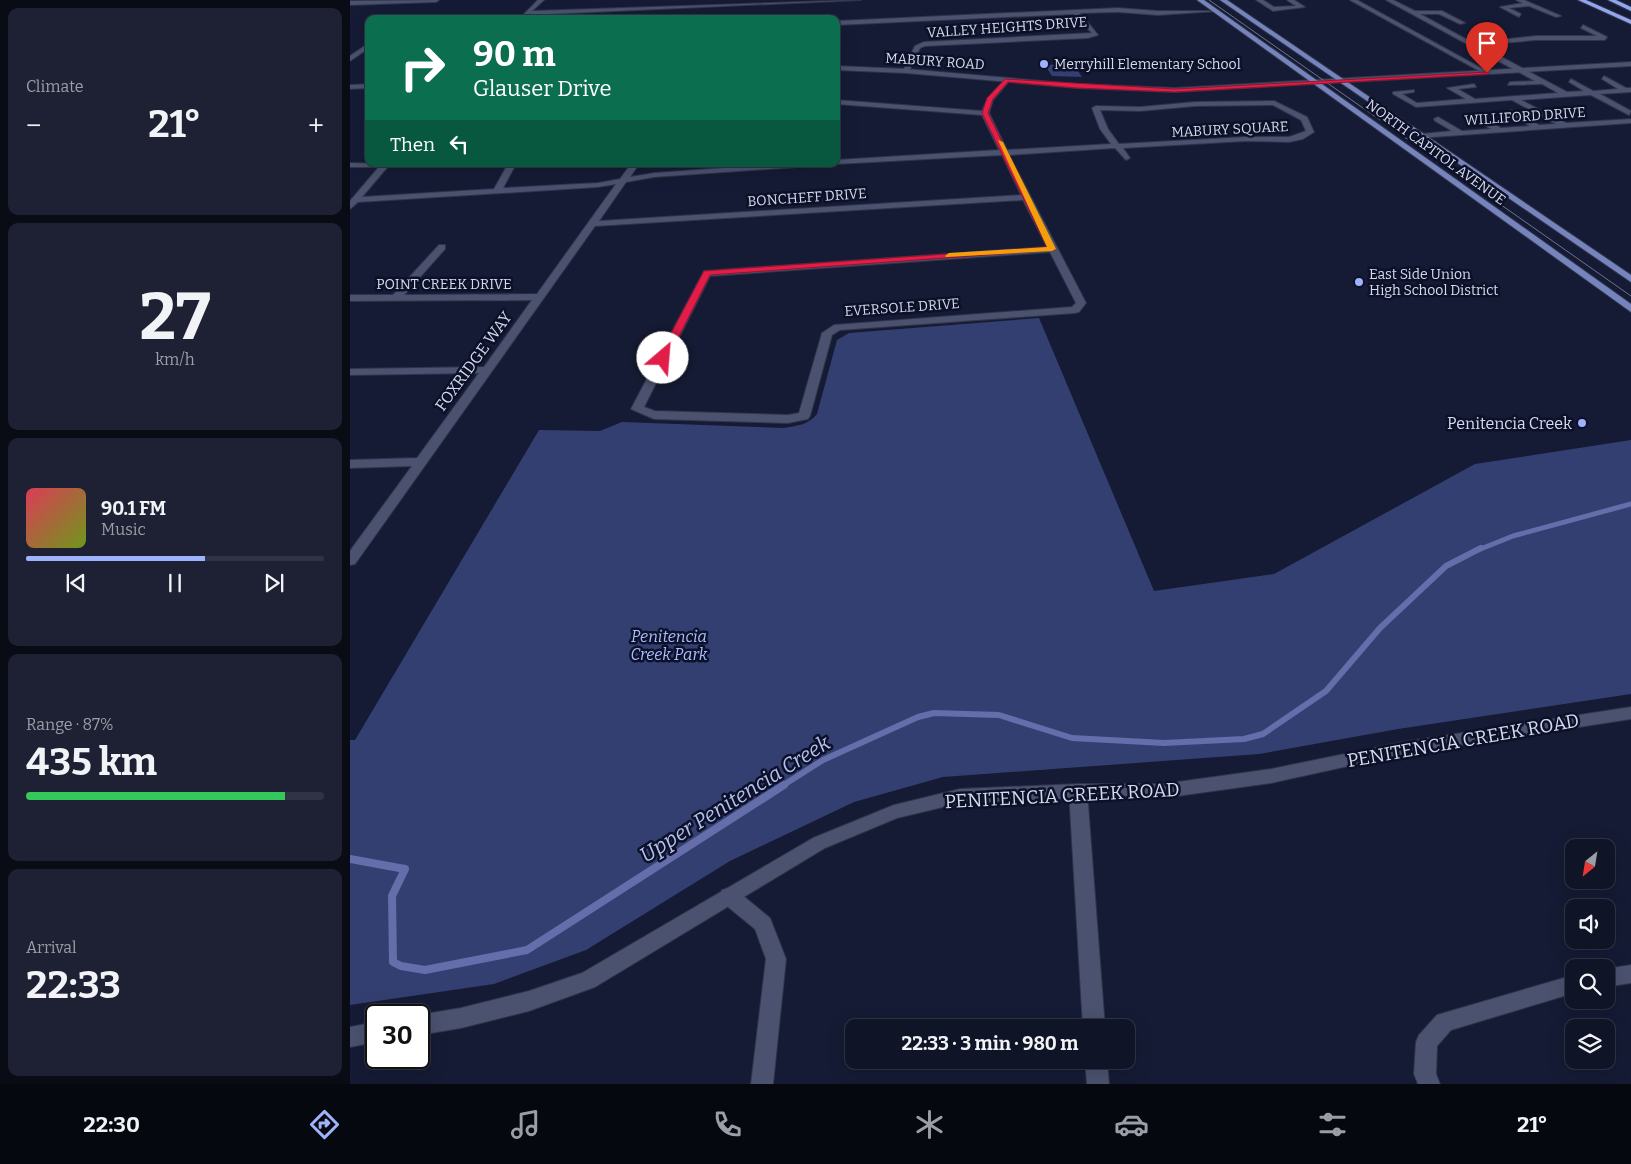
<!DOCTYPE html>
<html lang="en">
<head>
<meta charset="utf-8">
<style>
  :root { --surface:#101427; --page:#1e2133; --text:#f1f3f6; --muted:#9c9ea7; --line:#303344; --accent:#9fb3fd }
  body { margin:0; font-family:Bitter,serif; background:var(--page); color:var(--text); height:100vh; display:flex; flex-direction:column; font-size:19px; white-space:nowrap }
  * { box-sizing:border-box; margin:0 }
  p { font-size:16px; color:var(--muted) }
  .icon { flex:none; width:28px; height:28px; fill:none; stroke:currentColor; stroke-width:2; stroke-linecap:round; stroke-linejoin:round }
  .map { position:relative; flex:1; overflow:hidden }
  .sheet { display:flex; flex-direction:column; gap:8px; padding:8px; background:#090b15; width:350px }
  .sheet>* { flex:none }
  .top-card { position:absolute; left:15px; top:15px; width:475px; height:152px; border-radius:10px; box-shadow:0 5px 20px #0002,0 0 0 1px var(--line); background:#0b6e4f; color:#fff; overflow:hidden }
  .needle { width:32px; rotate:210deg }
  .buttons { position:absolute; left:1215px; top:839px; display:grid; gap:10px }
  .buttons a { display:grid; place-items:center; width:50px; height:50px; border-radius:10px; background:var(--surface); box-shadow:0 5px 20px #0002,0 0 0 1px var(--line); font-size:25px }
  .speed { position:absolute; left:15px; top:1004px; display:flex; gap:10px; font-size:25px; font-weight:700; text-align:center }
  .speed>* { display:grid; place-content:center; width:65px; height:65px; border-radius:50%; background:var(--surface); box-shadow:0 5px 20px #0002,0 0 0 1px var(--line); line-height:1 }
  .speed .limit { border:2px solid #111; border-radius:8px; background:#fff; color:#111 }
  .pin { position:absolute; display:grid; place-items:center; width:42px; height:42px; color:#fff; margin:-51px -21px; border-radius:50% 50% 50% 0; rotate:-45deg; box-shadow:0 0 5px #0007 }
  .pin .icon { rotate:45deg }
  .me { position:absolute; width:55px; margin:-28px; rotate:27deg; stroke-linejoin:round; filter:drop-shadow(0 0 4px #0008) }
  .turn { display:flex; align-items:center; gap:18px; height:105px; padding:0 25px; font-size:22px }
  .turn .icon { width:65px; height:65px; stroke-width:2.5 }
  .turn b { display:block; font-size:35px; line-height:42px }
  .then { display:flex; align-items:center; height:48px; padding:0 25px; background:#0003; gap:10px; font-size:19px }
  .big { font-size:38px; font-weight:700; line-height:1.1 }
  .sheet .widget { flex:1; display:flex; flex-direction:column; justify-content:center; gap:8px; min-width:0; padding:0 18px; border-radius:10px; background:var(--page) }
  .sheet .dial { align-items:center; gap:0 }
  .dial b { font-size:65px; line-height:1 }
  .song { display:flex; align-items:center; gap:15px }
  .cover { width:60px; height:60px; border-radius:8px; background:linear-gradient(135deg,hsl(350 70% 55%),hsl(80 70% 35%)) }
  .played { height:5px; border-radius:2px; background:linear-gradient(90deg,var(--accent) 60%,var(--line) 60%) }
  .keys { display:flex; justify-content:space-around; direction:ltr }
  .heat { display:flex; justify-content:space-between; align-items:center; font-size:28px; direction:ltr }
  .charge { height:8px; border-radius:4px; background:linear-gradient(90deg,#34c759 87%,var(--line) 0) }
  .trip { position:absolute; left:495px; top:1019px; width:290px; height:50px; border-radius:10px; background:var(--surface); box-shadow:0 5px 20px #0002,0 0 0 1px var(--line); font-weight:700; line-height:50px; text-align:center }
  .tab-bar { display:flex; height:80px; justify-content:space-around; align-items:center; background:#060810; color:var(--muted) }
  .tab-bar .icon { width:35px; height:35px }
  .tab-bar .on { color:var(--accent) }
  .tab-bar b { font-size:22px; color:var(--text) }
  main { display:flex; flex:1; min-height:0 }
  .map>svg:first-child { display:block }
  .green { fill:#343f71 }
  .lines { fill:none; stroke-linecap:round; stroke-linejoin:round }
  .stream-far2 { stroke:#636eaa; stroke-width:5 }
  .stream-far1 { stroke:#636eaa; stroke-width:6 }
  .stream { stroke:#636eaa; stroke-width:8 }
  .minor-casing { stroke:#313448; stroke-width:2 }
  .tertiary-casing { stroke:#313448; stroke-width:2 }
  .secondary-casing { stroke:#313448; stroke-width:2 }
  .primary-casing { stroke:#313448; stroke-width:2 }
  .motorway-casing { stroke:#313448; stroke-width:2 }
  .minor { fill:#4a526f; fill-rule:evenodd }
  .tertiary { fill:#4a526f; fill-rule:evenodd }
  .secondary { fill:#4a526f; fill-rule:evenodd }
  .primary { fill:#7584bc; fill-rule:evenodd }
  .motorway { fill:#92a6f0; fill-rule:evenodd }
  .tram { stroke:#6d7388; stroke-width:1 }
  .route { fill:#e11d48; stroke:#92132f }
  .slow { fill:#f59e0b }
  .poi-dot { fill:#9fb3fd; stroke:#0c1129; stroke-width:2 }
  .labels { text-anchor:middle; stroke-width:5; stroke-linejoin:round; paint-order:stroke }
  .far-street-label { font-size:14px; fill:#d5dbec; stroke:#0c1129 }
  .far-poi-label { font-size:14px; fill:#d5dbec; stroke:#0c1129; text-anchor:start }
  .street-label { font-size:16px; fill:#d5dbec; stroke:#0c1129 }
  .poi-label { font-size:16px; fill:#d5dbec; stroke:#0c1129; text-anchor:end }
  .park-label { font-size:16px; font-style:italic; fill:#aabdff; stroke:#0c1129 }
  .near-street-label { font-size:19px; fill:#d5dbec; stroke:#0c1129 }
  .near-water-label { font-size:21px; font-style:italic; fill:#b3c0ec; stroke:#0c1129 }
</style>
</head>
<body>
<main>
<section class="sheet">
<div class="widget"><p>Climate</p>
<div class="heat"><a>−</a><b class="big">21°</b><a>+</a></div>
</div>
<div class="widget dial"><b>27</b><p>km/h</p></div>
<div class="widget">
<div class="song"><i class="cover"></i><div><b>90.1 FM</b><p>Music</p></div></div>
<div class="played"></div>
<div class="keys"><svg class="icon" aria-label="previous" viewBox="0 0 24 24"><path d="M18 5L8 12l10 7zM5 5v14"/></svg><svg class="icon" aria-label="pause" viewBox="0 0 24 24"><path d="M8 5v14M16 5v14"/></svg><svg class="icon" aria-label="next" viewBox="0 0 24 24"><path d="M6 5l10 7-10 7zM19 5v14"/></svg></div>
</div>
<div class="widget"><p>Range · 87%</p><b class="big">435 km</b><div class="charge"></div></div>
<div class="widget"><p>Arrival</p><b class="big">22:33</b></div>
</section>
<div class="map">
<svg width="1281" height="1084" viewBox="0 0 1281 1084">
  <rect width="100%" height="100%" fill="#151b34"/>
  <path class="green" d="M717 64 720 68H726L732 77 702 76 695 65Z
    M689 318 804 591 924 574 1125 464 1281 440V694L1048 729 909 754 593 777 504 802 380 861 236 950 144 984 0 1005V740H5L189 430 250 431 272 422 433 428C447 426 458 425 467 414L487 340 499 333Z"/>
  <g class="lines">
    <path class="stream-far2" d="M1128 550 1163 536 1281 504"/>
    <path class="stream-far1" d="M432 786 473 760 568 717 584 713 649 715 722 738 814 743 894 739 913 734 976 691 1030 628 1096 566 1131 548"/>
    <path class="stream" d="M0 859 55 869 42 896 43 962 51 966 75 970 177 950 434 785"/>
    <g class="minor-casing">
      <path id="minor" d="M89 0 86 2 0 5V1Z
        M188 0H194L182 11 511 0 178 15 171 17Z
        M906 0H913L924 7 946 6 937 0H944L955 7 923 11Z
        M1000 0H1007L1140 73 1135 74Z
        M1036 0H1043L1065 11H1092L1115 23 1110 24 1089 14H1070L1123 43 1186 36H1247L1231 28 1233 25 1257 37 1255 40H1186L1129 45 1217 92 1234 91 1219 82 1221 79 1243 91 1268 89 1252 79 1254 76 1276 88H1281V92L1250 94 1281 111 1279 115 1241 95 1171 100 1194 112 1230 109V113H1227L1201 115 1216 123 1281 119V123L1068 138 1067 136 1071 134 1102 131 1085 121 1084 119 1088 117 1112 131 1141 129 1123 119 1122 117 1126 115 1151 128 1180 126 1158 114 1157 112 1161 110 1189 125 1206 124 1162 100 1066 107 1043 94V92L1064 90V92L1052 94 1067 103 1116 99 1097 88 1124 84 1126 87 1108 89 1125 99 1208 93 1192 84 1158 85 1160 82 1185 81Z
        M1166 0H1174L1211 16 1206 17 1179 6 1159 8 1171 14 1169 17 1150 7 1173 3Z
        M768 8 808 11H868L808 15 768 12 730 13 748 35 738 38 575 46 570 48 559 71 556 73 553 71 565 46 574 42 742 33 724 14 486 25V21Z
        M19 43V48L0 61V56Z
        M657 78 660 80 643 100 639 113 657 150 761 144 750 129 742 108 746 106 790 107 845 102 924 101 957 117 964 132 953 139 939 142 896 141 773 148 780 158 776 160 765 148 659 155 736 303 729 312 725 313 490 330 482 335 460 416 458 419 438 423 304 419 281 409 354 271 697 247 673 200 245 226 5 564 0 565V551L62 466 0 468V460L67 458 129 373 0 375V369L134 367 182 300 0 301V295H43L89 245H95V249L54 295 187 294 266 184 248 187 8 202 0 209V201L29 167H0V163L40 164 12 197 144 189 158 164H166L153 188 248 183 270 179 281 164H289L280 177 304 173 430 164H465L461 166 304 177 276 182 249 221 671 195 652 155 486 164H483H486V160L649 150 632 115 486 104V100L632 111 638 98ZM923 105 951 120 956 131 939 137H896L769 144 758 129 750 110 790 111 845 106ZM700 252 726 303 722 307 484 325 472 333 449 413 438 415 305 411 294 407 360 276Z
        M728 784 734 786 737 791 755 1028H733L719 791 722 786Z
        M379 888 386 890 420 918 436 959 423 1084H401L416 959 405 929 372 902 369 896 372 890Z
        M1281 965V983L1256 987V969Z
        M1224 975V993L1101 1030 1087 1046 1086 1074 1090 1084H1068L1064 1074 1066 1042 1069 1035 1087 1015Z
        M735 1060H757L759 1084H737Z"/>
    </g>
    <g class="tertiary-casing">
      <path id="tertiary" d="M1281 707V719L1053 754 921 783 813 798H728L610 803 547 818 475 848 245 987 179 1011 111 1028 69 1035V1015L111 1008 179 991 232 973 463 838 544 805 610 789 728 784H813L921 769 1053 742Z
        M26 1022V1042L0 1047V1027Z"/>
    </g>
    <g class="secondary-casing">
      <path id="secondary" d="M1281 62V66L825 92 727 88 556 73 486 70V66L556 69 727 84 825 88Z
        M19 84V88L0 89V85Z"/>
    </g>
    <g class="primary-casing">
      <path id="primary" d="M847 0H854L1281 304V312Z
        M870 0H877L1281 275V282Z"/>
    </g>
    <g class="motorway-casing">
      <path id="motorway" d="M1228 0H1236L1281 20V24Z
        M1258 0H1266L1281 7V11Z"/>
    </g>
    <use href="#minor" class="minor"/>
    <use href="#tertiary" class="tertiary"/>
    <use href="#secondary" class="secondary"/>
    <use href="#primary" class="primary"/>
    <use href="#motorway" class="motorway"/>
    <path class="tram" d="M859 0 1281 296"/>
  </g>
  <path class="route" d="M1137 72 1139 74 825 92 727 88 658 82 643 99 638 113 705 250 360 275 318 358 313 361 308 358 354 271 697 247 632 113 637 98 655 79 825 89Z"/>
  <path class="slow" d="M648 140 653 142 706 249 702 251 596 257 595 256 599 253 697 247Z"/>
  <g class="poi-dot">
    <circle cx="694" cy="64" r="5"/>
    <circle cx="1009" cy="282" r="5"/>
    <circle cx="1232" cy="423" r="5"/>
  </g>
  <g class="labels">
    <g class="far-street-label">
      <text transform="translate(657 27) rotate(-4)" y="5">VALLEY HEIGHTS DRIVE</text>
      <text transform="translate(585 61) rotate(4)" y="5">MABURY ROAD</text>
      <text transform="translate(1175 116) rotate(-4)" y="5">WILLIFORD DRIVE</text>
      <text transform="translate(880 129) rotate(-3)" y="5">MABURY SQUARE</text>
      <text transform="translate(1086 152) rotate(36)" y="5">NORTH CAPITOL AVENUE</text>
      <text transform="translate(457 197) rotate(-4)" y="5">BONCHEFF DRIVE</text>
      <text x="94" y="289">POINT CREEK DRIVE</text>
      <text transform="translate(552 307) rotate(-4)" y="5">EVERSOLE DRIVE</text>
    </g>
    <g class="far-poi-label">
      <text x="704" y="69">Merryhill Elementary School</text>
      <text x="1019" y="279">East Side Union<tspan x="1019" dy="16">High School District</tspan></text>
    </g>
    <g class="street-label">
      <text transform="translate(123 361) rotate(-54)" y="6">FOXRIDGE WAY</text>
    </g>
    <g class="poi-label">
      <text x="1222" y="429">Penitencia Creek</text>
    </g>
    <g class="park-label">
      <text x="319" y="642">Penitencia<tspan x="319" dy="18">Creek Park</tspan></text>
    </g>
    <g class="near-street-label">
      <text transform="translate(1113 740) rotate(-10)" y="7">PENITENCIA CREEK ROAD</text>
      <text transform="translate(712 795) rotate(-3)" y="7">PENITENCIA CREEK ROAD</text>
    </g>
    <g class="near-water-label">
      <text transform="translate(385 799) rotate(-32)" y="7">Upper Penitencia Creek</text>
    </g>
  </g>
</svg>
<div class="buttons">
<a><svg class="needle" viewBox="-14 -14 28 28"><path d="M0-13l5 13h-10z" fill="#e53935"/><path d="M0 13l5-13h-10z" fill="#9c9ea7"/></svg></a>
<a><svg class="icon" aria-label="sound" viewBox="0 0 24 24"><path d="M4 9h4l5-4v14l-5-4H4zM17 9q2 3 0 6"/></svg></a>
<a><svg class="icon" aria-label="search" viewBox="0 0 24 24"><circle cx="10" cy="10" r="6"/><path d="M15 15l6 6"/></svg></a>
<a><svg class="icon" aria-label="layers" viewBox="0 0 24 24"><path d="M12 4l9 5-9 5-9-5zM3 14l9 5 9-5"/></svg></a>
</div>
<div class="speed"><div class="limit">30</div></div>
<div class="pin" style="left:1137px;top:73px;background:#d93025"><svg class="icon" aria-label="arrive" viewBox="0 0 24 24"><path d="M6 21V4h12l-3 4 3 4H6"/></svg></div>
<svg class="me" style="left:313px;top:358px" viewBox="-20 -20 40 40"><circle r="19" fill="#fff"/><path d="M0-13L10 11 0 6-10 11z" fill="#e11d48"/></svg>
<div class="trip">22:33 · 3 min · 980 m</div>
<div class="top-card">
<div class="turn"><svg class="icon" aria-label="right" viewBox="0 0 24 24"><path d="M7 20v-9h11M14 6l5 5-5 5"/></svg><div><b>90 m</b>Glauser Drive</div></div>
<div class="then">Then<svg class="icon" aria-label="left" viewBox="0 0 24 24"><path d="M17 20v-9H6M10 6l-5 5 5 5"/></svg></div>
</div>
</div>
</main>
<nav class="tab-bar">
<b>22:30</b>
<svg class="icon on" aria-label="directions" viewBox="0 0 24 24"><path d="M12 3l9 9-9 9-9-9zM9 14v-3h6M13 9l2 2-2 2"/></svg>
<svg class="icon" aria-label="music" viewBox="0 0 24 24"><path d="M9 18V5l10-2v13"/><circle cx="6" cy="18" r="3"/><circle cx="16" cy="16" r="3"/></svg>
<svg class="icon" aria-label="phone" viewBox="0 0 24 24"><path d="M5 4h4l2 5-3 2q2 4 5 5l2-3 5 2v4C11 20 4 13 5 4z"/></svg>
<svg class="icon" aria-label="climate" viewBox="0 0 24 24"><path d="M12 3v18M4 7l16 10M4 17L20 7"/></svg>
<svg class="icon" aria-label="car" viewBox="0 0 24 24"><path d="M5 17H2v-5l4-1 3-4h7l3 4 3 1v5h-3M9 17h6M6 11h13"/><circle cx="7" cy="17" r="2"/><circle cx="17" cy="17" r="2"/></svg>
<svg class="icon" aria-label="filters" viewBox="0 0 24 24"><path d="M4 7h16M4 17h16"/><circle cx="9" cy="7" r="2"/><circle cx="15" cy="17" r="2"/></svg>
<b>21°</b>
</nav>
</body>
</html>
